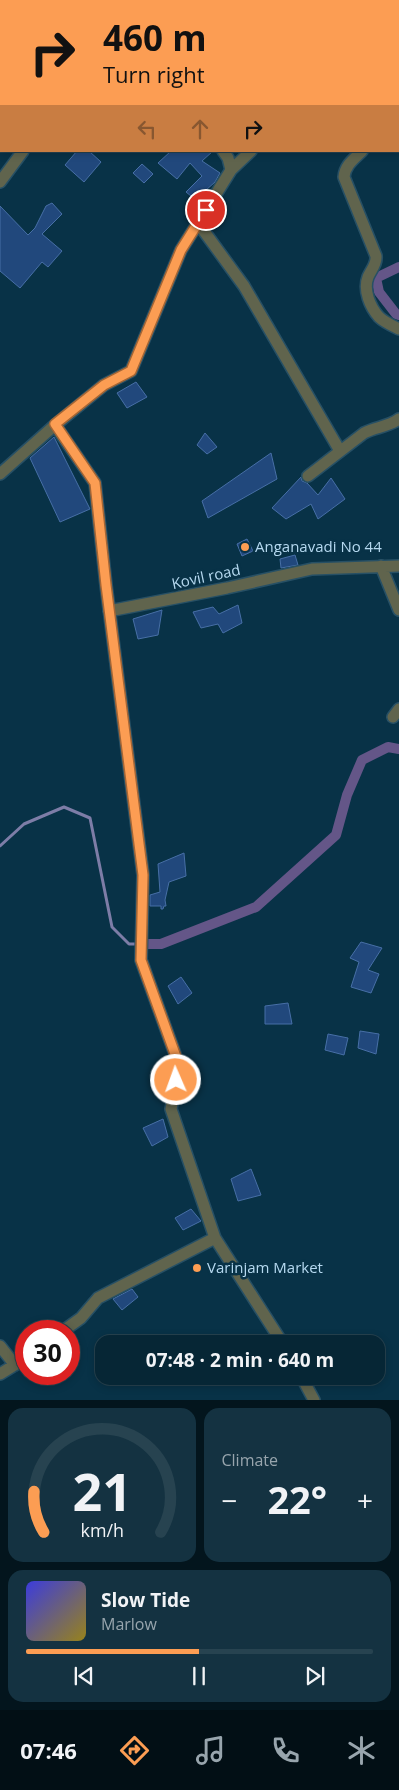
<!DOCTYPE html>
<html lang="en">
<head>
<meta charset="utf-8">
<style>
  :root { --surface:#062635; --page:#143241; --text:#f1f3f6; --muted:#98a5ad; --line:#274350; --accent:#fc9d53 }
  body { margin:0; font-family:"Open Sans",sans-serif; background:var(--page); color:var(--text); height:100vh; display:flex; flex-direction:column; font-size:19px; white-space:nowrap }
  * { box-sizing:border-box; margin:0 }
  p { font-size:16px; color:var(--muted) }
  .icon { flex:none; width:28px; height:28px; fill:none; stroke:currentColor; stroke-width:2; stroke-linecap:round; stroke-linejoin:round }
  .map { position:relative; height:1400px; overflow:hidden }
  .panel { display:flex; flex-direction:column; gap:8px; padding:8px; background:#03151d; flex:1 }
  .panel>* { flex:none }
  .hud { position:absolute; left:0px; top:0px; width:400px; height:152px; box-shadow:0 2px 8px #0003,0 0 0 1px var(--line); background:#fc9d53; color:#111; overflow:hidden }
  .speed { position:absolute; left:15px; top:1320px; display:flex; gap:10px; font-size:25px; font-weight:700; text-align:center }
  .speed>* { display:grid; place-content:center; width:65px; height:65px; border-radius:50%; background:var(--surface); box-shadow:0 2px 8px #0003,0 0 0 1px var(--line); line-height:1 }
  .speed .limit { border:8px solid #d22; background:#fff; color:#111 }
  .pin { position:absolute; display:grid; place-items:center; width:42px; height:42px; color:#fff; margin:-21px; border:2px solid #fff; border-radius:50%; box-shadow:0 1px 5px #0007 }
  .me { position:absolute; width:55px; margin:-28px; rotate:358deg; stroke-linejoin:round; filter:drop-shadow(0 0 4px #0008) }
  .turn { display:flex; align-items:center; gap:18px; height:105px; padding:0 20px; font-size:22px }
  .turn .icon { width:65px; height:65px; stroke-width:2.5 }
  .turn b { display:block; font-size:35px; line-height:42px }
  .lanes { display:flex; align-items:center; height:48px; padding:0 20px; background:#0003; justify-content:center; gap:25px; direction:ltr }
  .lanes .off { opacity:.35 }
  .big { font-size:38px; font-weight:700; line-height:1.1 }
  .panel .widget { flex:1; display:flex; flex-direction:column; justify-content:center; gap:8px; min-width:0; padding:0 18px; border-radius:15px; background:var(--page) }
  .panel .dial { align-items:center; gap:0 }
  .dial svg { height:130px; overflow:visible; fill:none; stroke:var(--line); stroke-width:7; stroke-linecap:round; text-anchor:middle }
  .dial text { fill:var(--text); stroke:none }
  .song { display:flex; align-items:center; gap:15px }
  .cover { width:60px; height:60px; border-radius:8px; background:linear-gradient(135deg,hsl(240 70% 55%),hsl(50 70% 35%)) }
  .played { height:5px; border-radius:2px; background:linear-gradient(90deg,var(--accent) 50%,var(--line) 50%) }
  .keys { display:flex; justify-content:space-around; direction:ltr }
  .heat { display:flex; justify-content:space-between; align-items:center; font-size:28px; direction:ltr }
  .panel .tiles { flex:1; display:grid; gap:8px; grid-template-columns:1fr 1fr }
  .widget:last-child { grid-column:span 2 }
  .trip { position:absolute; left:95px; top:1335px; width:290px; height:50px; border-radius:15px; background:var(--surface); box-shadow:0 2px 8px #0003,0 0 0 1px var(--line); font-weight:700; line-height:50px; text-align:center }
  .tabs { display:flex; height:80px; justify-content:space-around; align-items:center; background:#020f15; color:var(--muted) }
  .tabs .icon { width:35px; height:35px }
  .tabs .active { color:var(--accent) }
  .tabs b { font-size:22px; color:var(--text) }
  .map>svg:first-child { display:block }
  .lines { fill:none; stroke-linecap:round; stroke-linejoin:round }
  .stream { stroke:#7d7da7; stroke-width:3 }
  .canal { stroke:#645688; stroke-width:10 }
  .building { fill:#21487c; stroke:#476fa6 }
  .minor-casing { stroke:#275065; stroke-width:14 }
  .minor { stroke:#60644d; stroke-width:11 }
  .route-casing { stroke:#a46636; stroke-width:12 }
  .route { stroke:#fc9d53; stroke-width:9 }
  .poi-dot { fill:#fc9d53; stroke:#083247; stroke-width:2 }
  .labels { text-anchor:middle; stroke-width:5; stroke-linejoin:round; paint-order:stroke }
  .poi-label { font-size:15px; fill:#b6d9f0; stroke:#083247; text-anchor:start }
  .street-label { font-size:15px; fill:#b6d9f0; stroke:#083247 }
</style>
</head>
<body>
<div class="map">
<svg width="399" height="1400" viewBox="0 0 399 1400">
  <rect width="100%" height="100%" fill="#083247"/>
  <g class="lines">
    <path class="stream" d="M0 846 24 824 64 807 90 818 112 927 129 944H135"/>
    <path class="canal" d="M399 267 376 278 379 292 396 314 399 315
      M147 944H161L256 907 336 835 347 795 362 760 388 747 399 749"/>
  </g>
  <path class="building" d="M77 151H89L101 162 84 182 65 165Z
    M171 151H213L202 161 220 173 215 182 205 191 207 194 201 204 186 192 202 176 190 163 177 179 158 163Z
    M142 164 153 174 144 183 133 173Z
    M52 203 62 214 42 234 62 251 48 267 42 262 20 288 0 271V206L28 235 35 228 46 206Z
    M136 382 147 397 127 408 117 393Z
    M205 433 217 447 207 454 197 445Z
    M54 437 90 509 60 522 30 458Z
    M271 453 277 479 208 518 202 501Z
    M301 477 302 481 307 483 318 495 331 478 345 499 318 519 311 504 286 519 272 508Z
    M247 539 253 551 242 556 237 544Z
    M295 555 298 565 281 568 280 559Z
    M238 605 242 623 223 633 218 624 201 628 193 612 213 607 219 614Z
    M162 610 158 635 138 639 133 619Z
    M184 853 186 876 169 882 165 900 166 906H164L163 909H161V906H150V895L160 892 158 864Z
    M361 942 382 948 368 970 379 974 371 993 351 987 359 962 350 958Z
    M181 977 192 993 178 1004 168 986Z
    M288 1003 292 1024H265V1006Z
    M360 1031 379 1034 376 1054 358 1048Z
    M328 1034 348 1038 344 1055 325 1050Z
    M163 1119 168 1137 152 1146 143 1128Z
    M251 1169 261 1195 238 1201 231 1179Z
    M191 1209 201 1221 183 1230 175 1218Z
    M132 1289 138 1297 122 1310 113 1299Z"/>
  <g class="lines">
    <g class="minor-casing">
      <path id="minor" d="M250 0 251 1
        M152 1 153 0
        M388 1 389 0
        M0 73 1 74
        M362 151C354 159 345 165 344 177L376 256C377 264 371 270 368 277 363 290 370 307 379 317 384 322 393 326 399 329
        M231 170 251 151
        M0 182 23 151
        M198 223 244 286 340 451
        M0 474 55 425
        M308 476 364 433C375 427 388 427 399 419
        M381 566 399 610
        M109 611 227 588 312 569 399 566
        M393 717 399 709
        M215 1238 283 1344
        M63 1331 81 1318 98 1298 215 1238 171 1109 179 1065 141 960 143 875 106 585 95 483 55 425 104 385 131 371 181 250 231 170 228 158 223 151
        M0 1346 15 1365
        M0 1374 26 1358
        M301 1376 314 1400"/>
    </g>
    <use href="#minor" class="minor"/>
  </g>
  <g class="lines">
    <g class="route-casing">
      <path id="route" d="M176 1080 179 1065 141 960 143 875 106 585 95 483 55 424 104 385 131 371 181 250 206 210"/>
    </g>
    <use href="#route" class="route"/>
  </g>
  <g class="poi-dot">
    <circle cx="245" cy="547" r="5"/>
    <circle cx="197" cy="1268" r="5"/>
  </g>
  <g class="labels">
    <g class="poi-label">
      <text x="255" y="552">Anganavadi No 44</text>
      <text x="207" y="1273">Varinjam Market</text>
    </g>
    <g class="street-label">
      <text transform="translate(206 577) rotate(-12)" y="5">Kovil road</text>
    </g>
  </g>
</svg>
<div class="speed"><div class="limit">30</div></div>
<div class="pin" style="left:206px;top:210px;background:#d93025"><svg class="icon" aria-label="arrive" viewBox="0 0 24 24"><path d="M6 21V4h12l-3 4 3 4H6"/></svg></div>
<svg class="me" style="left:176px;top:1080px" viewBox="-20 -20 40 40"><circle r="17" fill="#fc9d53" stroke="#fff" stroke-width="3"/><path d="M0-11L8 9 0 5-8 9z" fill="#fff"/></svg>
<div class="trip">07:48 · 2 min · 640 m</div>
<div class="hud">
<div class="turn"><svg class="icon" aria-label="right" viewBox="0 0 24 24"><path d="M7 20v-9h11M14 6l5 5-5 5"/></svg><div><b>460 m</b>Turn right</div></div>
<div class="lanes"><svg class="icon off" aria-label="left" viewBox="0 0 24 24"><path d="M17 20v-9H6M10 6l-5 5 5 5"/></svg><svg class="icon off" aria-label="ahead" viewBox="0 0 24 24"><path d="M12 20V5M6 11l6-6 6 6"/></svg><svg class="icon" aria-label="right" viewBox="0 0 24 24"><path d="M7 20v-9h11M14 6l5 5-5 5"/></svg></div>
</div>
</div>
<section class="panel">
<div class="tiles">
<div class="widget dial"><svg viewBox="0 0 100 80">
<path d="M14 69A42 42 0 1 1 86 69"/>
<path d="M14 69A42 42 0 0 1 8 44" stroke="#fc9d53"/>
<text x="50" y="56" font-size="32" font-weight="700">21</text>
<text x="50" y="72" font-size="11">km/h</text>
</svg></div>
<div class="widget"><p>Climate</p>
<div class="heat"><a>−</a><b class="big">22°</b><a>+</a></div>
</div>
<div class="widget">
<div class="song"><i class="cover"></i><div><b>Slow Tide</b><p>Marlow</p></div></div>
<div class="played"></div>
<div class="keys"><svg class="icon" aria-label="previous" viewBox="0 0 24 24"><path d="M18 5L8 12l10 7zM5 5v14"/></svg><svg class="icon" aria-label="pause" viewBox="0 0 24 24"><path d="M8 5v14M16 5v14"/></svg><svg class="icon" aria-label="next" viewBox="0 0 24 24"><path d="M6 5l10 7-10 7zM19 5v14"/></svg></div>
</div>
</div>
</section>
<nav class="tabs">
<b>07:46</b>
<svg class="icon active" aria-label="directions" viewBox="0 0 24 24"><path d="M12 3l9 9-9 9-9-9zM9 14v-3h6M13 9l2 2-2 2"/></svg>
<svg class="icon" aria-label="music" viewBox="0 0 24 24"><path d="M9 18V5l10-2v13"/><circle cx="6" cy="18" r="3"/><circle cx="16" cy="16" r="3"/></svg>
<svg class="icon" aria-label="phone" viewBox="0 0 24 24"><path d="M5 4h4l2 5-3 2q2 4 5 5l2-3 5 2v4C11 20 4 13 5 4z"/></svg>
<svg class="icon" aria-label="climate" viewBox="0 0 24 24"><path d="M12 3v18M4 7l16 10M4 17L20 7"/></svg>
</nav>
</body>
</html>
